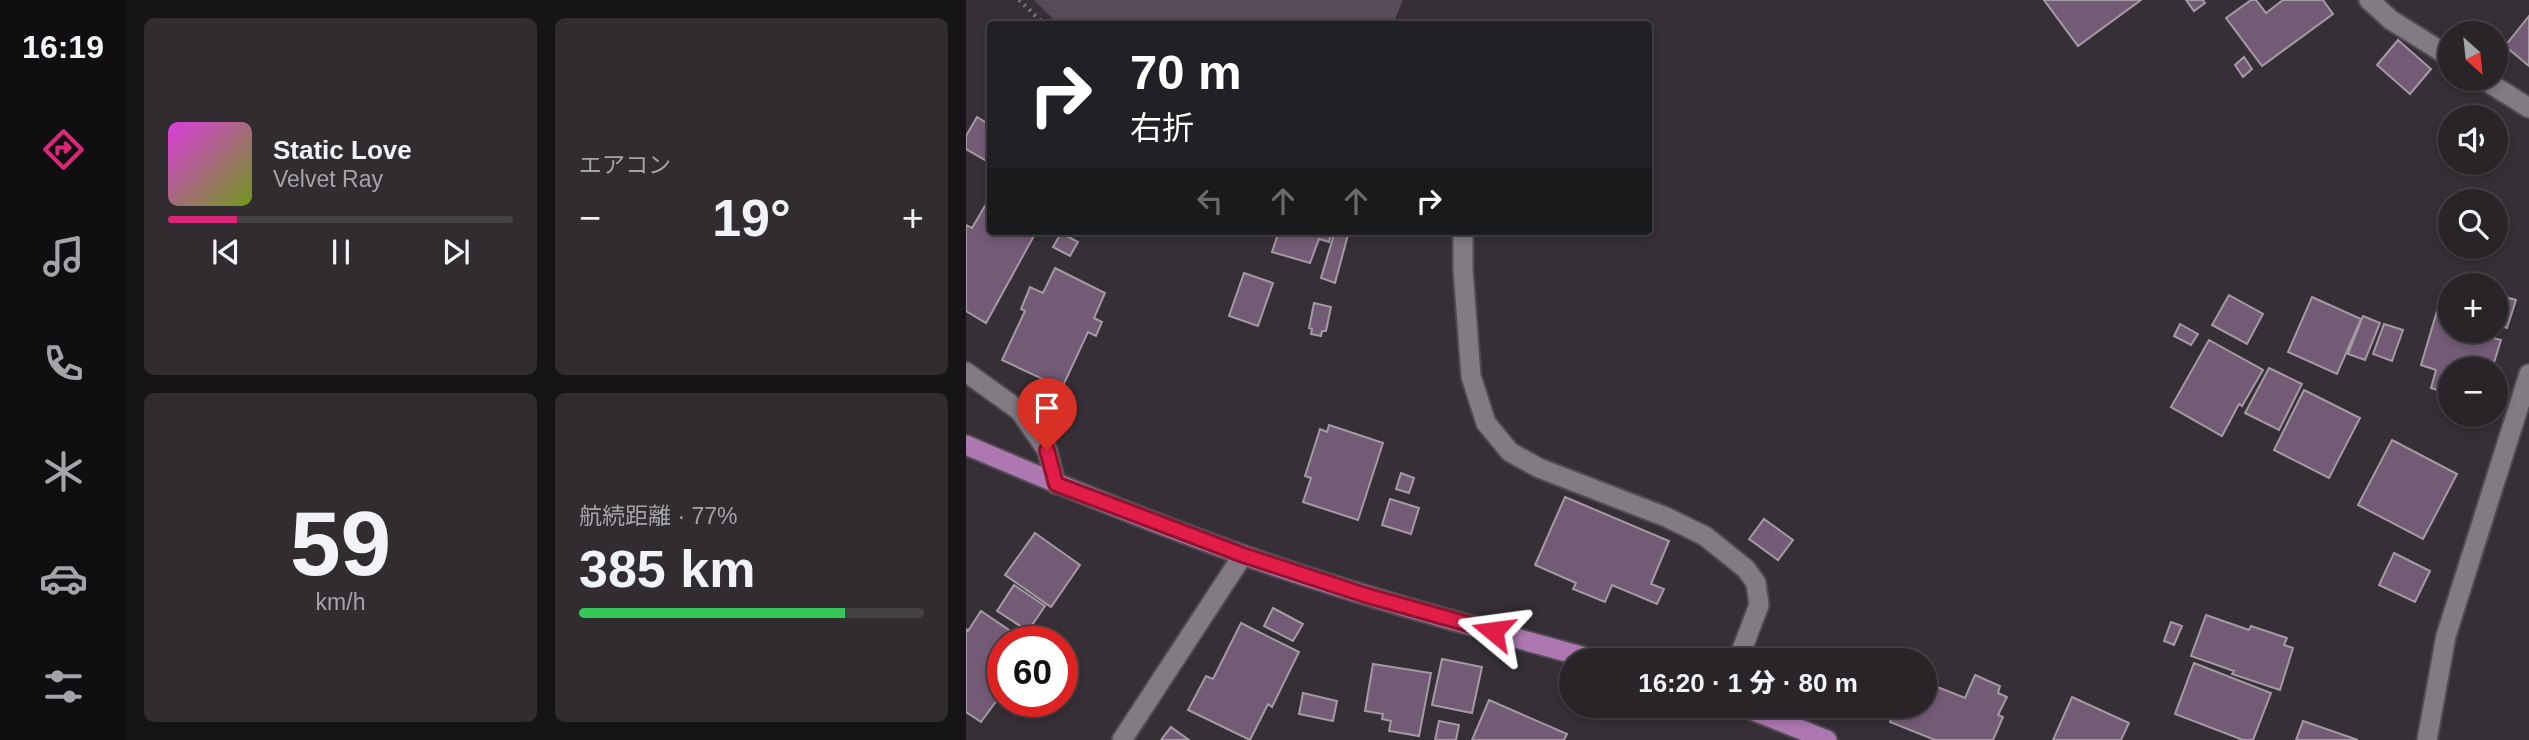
<!DOCTYPE html>
<html lang="ja">
<head>
<meta charset="utf-8">
<style>
  :root { --surface:#282428; --page:#302c30; --text:#f1f3f6; --muted:#a5a4a8; --line:#444145; --accent:#db2777 }
  body { margin:0; font-family:Arial,"Noto Sans JP",sans-serif; background:var(--page); color:var(--text); height:100vh; display:flex; flex-direction:column; font-size:26px; white-space:nowrap }
  * { box-sizing:border-box; margin:0 }
  p { font-size:23px; color:var(--muted) }
  .icon { flex:none; width:38px; height:38px; fill:none; stroke:currentColor; stroke-width:2; stroke-linecap:round; stroke-linejoin:round }
  .map { position:relative; flex:1; overflow:hidden }
  .sheet { display:flex; flex-direction:column; gap:18px; padding:18px; background:#161416; width:840px }
  .sheet>* { flex:none }
  .guide { position:absolute; left:21px; top:21px; width:665px; height:214px; border-radius:7px; box-shadow:0 4px 10px #0003,0 0 0 2px var(--line); background:#202124; color:#fff; overflow:hidden }
  .needle { width:46px; rotate:153deg }
  .fabs { position:absolute; left:1472px; top:21px; display:grid; gap:14px }
  .fabs a { display:grid; place-items:center; width:70px; height:70px; border-radius:50%; background:var(--surface); box-shadow:0 4px 10px #0003,0 0 0 2px var(--line); font-size:35px }
  .speed { position:absolute; left:21px; top:626px; display:flex; gap:14px; font-size:35px; font-weight:700; text-align:center }
  .speed>* { display:grid; place-content:center; width:91px; height:91px; border-radius:50%; background:var(--surface); box-shadow:0 4px 10px #0003,0 0 0 2px var(--line); line-height:1 }
  .speed .limit { border:10px solid #d22; background:#fff; color:#111 }
  .pin { position:absolute; display:grid; place-items:center; width:60px; height:60px; color:#fff; margin:-72px -30px; border-radius:50% 50% 50% 0; rotate:-45deg; box-shadow:0 0 7px #0007 }
  .pin .icon { rotate:45deg }
  .me { position:absolute; width:77px; margin:-38px; rotate:286deg; stroke-linejoin:round; filter:drop-shadow(0 0 5px #0008) }
  .turn { display:flex; align-items:center; gap:24px; height:147px; padding:0 28px; font-size:32px }
  .turn .icon { width:91px; height:91px; stroke-width:2.5 }
  .turn b { display:block; font-size:49px; line-height:60px }
  .lanes { display:flex; align-items:center; height:66px; padding:0 28px; background:#0003; justify-content:center; gap:35px; direction:ltr }
  .lanes .off { opacity:.35 }
  .big { font-size:52px; font-weight:800; line-height:1.1 }
  .sheet .widget { flex:1; display:flex; flex-direction:column; justify-content:center; gap:10px; min-width:0; padding:0 24px; border-radius:10px; background:var(--page) }
  .sheet .dial { align-items:center; gap:0 }
  .dial b { font-size:91px; line-height:1 }
  .song { display:flex; align-items:center; gap:21px }
  .cover { width:84px; height:84px; border-radius:10px; background:linear-gradient(135deg,hsl(300 70% 55%),hsl(80 70% 35%)) }
  .played { height:7px; border-radius:4px; background:linear-gradient(90deg,var(--accent) 20%,var(--line) 20%) }
  .keys { display:flex; justify-content:space-around; direction:ltr }
  .heat { display:flex; justify-content:space-between; align-items:center; font-size:38px; direction:ltr }
  .charge { height:10px; border-radius:5px; background:linear-gradient(90deg,#34c759 77%,var(--line) 0) }
  .sheet .tiles { flex:1; display:grid; gap:18px; grid-template-columns:repeat(2,1fr) }
  .trip { position:absolute; left:593px; top:648px; width:378px; height:70px; border-radius:35px; background:var(--surface); box-shadow:0 4px 10px #0003,0 0 0 2px var(--line); font-weight:800; line-height:70px; text-align:center }
  main { display:flex; flex:1; min-height:0 }
  .menu { display:flex; flex-direction:column; width:126px; justify-content:space-around; align-items:center; background:#100e10; color:var(--muted) }
  .menu .icon { width:49px; height:49px }
  .menu .active { color:var(--accent) }
  .menu b { font-size:32px; color:var(--text) }
  .map>svg:first-child { display:block }
  .green { fill:#584a59 }
  .building { fill:#735b75; stroke:#a29ba3; stroke-width:2 }
  .lines { fill:none; stroke-linecap:round; stroke-linejoin:round }
  .minor-casing { stroke:#514c52; stroke-width:23 }
  .primary-casing { stroke:#514c52; stroke-width:23 }
  .path { stroke:#7c777d; stroke-width:4.5; stroke-dasharray:2 5; stroke-linecap:butt }
  .minor { stroke:#827b83; stroke-width:19 }
  .primary { stroke:#ad78b2; stroke-width:19 }
  .route-casing { stroke:#92132f; stroke-width:18 }
  .route { stroke:#e11d48; stroke-width:12 }
</style>
</head>
<body>
<main>
<nav class="menu">
<b>16:19</b>
<svg class="icon active" aria-label="directions" viewBox="0 0 24 24"><path d="M12 3l9 9-9 9-9-9zM9 14v-3h6M13 9l2 2-2 2"/></svg>
<svg class="icon" aria-label="music" viewBox="0 0 24 24"><path d="M9 18V5l10-2v13"/><circle cx="6" cy="18" r="3"/><circle cx="16" cy="16" r="3"/></svg>
<svg class="icon" aria-label="phone" viewBox="0 0 24 24"><path d="M5 4h4l2 5-3 2q2 4 5 5l2-3 5 2v4C11 20 4 13 5 4z"/></svg>
<svg class="icon" aria-label="climate" viewBox="0 0 24 24"><path d="M12 3v18M4 7l16 10M4 17L20 7"/></svg>
<svg class="icon" aria-label="car" viewBox="0 0 24 24"><path d="M5 17H2v-5l4-1 3-4h7l3 4 3 1v5h-3M9 17h6M6 11h13"/><circle cx="7" cy="17" r="2"/><circle cx="17" cy="17" r="2"/></svg>
<svg class="icon" aria-label="filters" viewBox="0 0 24 24"><path d="M4 7h16M4 17h16"/><circle cx="9" cy="7" r="2"/><circle cx="15" cy="17" r="2"/></svg>
</nav>
<section class="sheet">
<div class="tiles">
<div class="widget">
<div class="song"><i class="cover"></i><div><b>Static Love</b><p>Velvet Ray</p></div></div>
<div class="played"></div>
<div class="keys"><svg class="icon" aria-label="previous" viewBox="0 0 24 24"><path d="M18 5L8 12l10 7zM5 5v14"/></svg><svg class="icon" aria-label="pause" viewBox="0 0 24 24"><path d="M8 5v14M16 5v14"/></svg><svg class="icon" aria-label="next" viewBox="0 0 24 24"><path d="M6 5l10 7-10 7zM19 5v14"/></svg></div>
</div>
<div class="widget"><p>エアコン</p>
<div class="heat"><a>−</a><b class="big">19°</b><a>+</a></div>
</div>
<div class="widget dial"><b>59</b><p>km/h</p></div>
<div class="widget"><p>航続距離 · 77%</p><b class="big">385 km</b><div class="charge"></div></div>
</div>
</section>
<div class="map">
<svg width="1563" height="740" viewBox="0 0 1563 740">
  <rect width="100%" height="100%" fill="#363036"/>
  <path class="green" d="M68 0H437L427 24H92Z"/>
  <path class="building" d="M1078 0H1175L1112 46Z
    M1220 0H1237L1239 3 1228 11Z
    M1285 0H1290L1300 13 1317 0H1357L1367 14 1296 66 1260 18Z
    M1563 16V66L1539 46Z
    M1432 40 1465 69 1444 94 1411 65Z
    M1278 57 1286 69 1277 77 1269 65Z
    M11 117 24 125V163L0 149V136Z
    M19 206 24 209V231H63L69 234 20 323 0 311V225L6 228Z
    M313 231H366L363 242 353 239 344 263 306 252Z
    M369 231H383L369 283 355 278Z
    M95 233 112 242 104 256 87 247Z
    M89 268 139 293 128 318 136 322 130 336 122 332 96 388 36 360 59 311 55 309 64 287 77 293Z
    M278 273 307 283 292 326 263 316Z
    M1476 294 1484 296V331H1520L1519 336 1535 340 1526 369 1510 367 1509 369H1484V394L1465 388 1470 370 1455 365Z
    M1263 295 1297 314 1281 344 1246 325Z
    M1536 296 1550 300 1541 328 1530 324V315Z
    M1346 297 1395 319 1371 374 1322 352Z
    M348 303 365 307 360 331H356L355 336 345 334 346 329 343 328Z
    M1397 316 1414 323 1399 360 1382 354Z
    M1214 324 1232 334 1225 345 1208 336Z
    M1418 324 1437 330 1426 361 1407 354Z
    M1243 340 1297 370 1276 406 1273 404 1256 436 1205 407Z
    M1303 368 1336 384 1313 430 1279 413Z
    M1338 390 1394 418 1363 478 1308 450Z
    M363 425 417 443 392 520 337 502 345 478 339 476 354 429 361 432Z
    M1426 440 1491 474 1457 539 1392 505Z
    M435 473 448 478 443 493 430 489Z
    M599 497 703 541 685 584 698 589 691 604 646 585 639 602 607 589 610 583 569 565Z
    M424 499 453 508 445 534 416 525Z
    M798 519 827 540 812 560 783 539Z
    M69 533 114 565 85 607 39 575Z
    M1428 553 1464 571 1449 602 1413 585Z
    M48 585 79 606 62 631 31 611Z
    M307 608 337 624 327 641 298 626Z
    M15 611 61 642H37V692L15 722 0 712V629L2 631Z
    M1240 615 1283 630 1285 626 1321 638 1318 645 1327 648 1314 690 1266 674 1268 671 1225 656Z
    M1205 622 1216 626 1208 645 1198 641Z
    M275 623 333 652 306 707 302 704 284 740 222 710 240 676 247 679Z
    M476 659 516 667 506 713 466 705Z
    M1228 663 1305 693 1287 740H1277L1209 714Z
    M407 664 465 673 453 736 423 731 425 721 416 719 417 714 399 711Z
    M1009 675 1034 686 1032 693 1041 697 1032 715 1037 717 1027 740H969L924 722 930 705H959V682L999 698Z
    M337 693 371 701 367 721 333 714Z
    M1106 697 1163 723 1155 740H1087Z
    M523 700 601 734 598 740H506Z
    M473 721 493 725 490 740H469Z
    M1337 721 1392 740H1330Z
    M205 727 223 740H195Z"/>
  <g class="lines">
    <g class="minor-casing">
      <path id="minor" d="M1403 0 1425 20 1484 57
        M1517 79 1563 108
        M497 231V269L505 376 520 423 544 452 573 468 700 517 739 536 780 569 790 583 793 605 772 660
        M0 372 54 411 81 450 90 484
        M156 740 277 555
        M1461 740 1480 636 1563 374"/>
    </g>
    <g class="primary-casing">
      <path id="primary" d="M0 445C91 484 184 522 277 555 392 596 511 627 629 660
        M773 705 861 740"/>
    </g>
    <path class="path" d="M53 0 78 24"/>
    <use href="#minor" class="minor"/>
    <use href="#primary" class="primary"/>
  </g>
  <g class="lines">
    <g class="route-casing">
      <path id="route" d="M81 450 90 484 277 555 399 595 527 631"/>
    </g>
    <use href="#route" class="route"/>
  </g>
</svg>
<div class="fabs">
<a><svg class="needle" viewBox="-14 -14 28 28"><path d="M0-13l5 13h-10z" fill="#e53935"/><path d="M0 13l5-13h-10z" fill="#a5a4a8"/></svg></a>
<a><svg class="icon" aria-label="sound" viewBox="0 0 24 24"><path d="M4 9h4l5-4v14l-5-4H4zM17 9q2 3 0 6"/></svg></a>
<a><svg class="icon" aria-label="search" viewBox="0 0 24 24"><circle cx="10" cy="10" r="6"/><path d="M15 15l6 6"/></svg></a>
<a>+</a>
<a>−</a>
</div>
<div class="speed"><div class="limit">60</div></div>
<div class="pin" style="left:81px;top:450px;background:#d93025"><svg class="icon" aria-label="arrive" viewBox="0 0 24 24"><path d="M6 21V4h12l-3 4 3 4H6"/></svg></div>
<svg class="me" style="left:527px;top:631px" viewBox="-20 -20 40 40"><path d="M0-17L14 15 0 8-14 15z" fill="#e11d48" stroke="#fff" stroke-width="4"/></svg>
<div class="trip">16:20 · 1 分 · 80 m</div>
<div class="guide">
<div class="turn"><svg class="icon" aria-label="right" viewBox="0 0 24 24"><path d="M7 20v-9h11M14 6l5 5-5 5"/></svg><div><b>70 m</b>右折</div></div>
<div class="lanes"><svg class="icon off" aria-label="left" viewBox="0 0 24 24"><path d="M17 20v-9H6M10 6l-5 5 5 5"/></svg><svg class="icon off" aria-label="ahead" viewBox="0 0 24 24"><path d="M12 20V5M6 11l6-6 6 6"/></svg><svg class="icon off" aria-label="ahead" viewBox="0 0 24 24"><path d="M12 20V5M6 11l6-6 6 6"/></svg><svg class="icon" aria-label="right" viewBox="0 0 24 24"><path d="M7 20v-9h11M14 6l5 5-5 5"/></svg></div>
</div>
</div>
</main>
</body>
</html>
